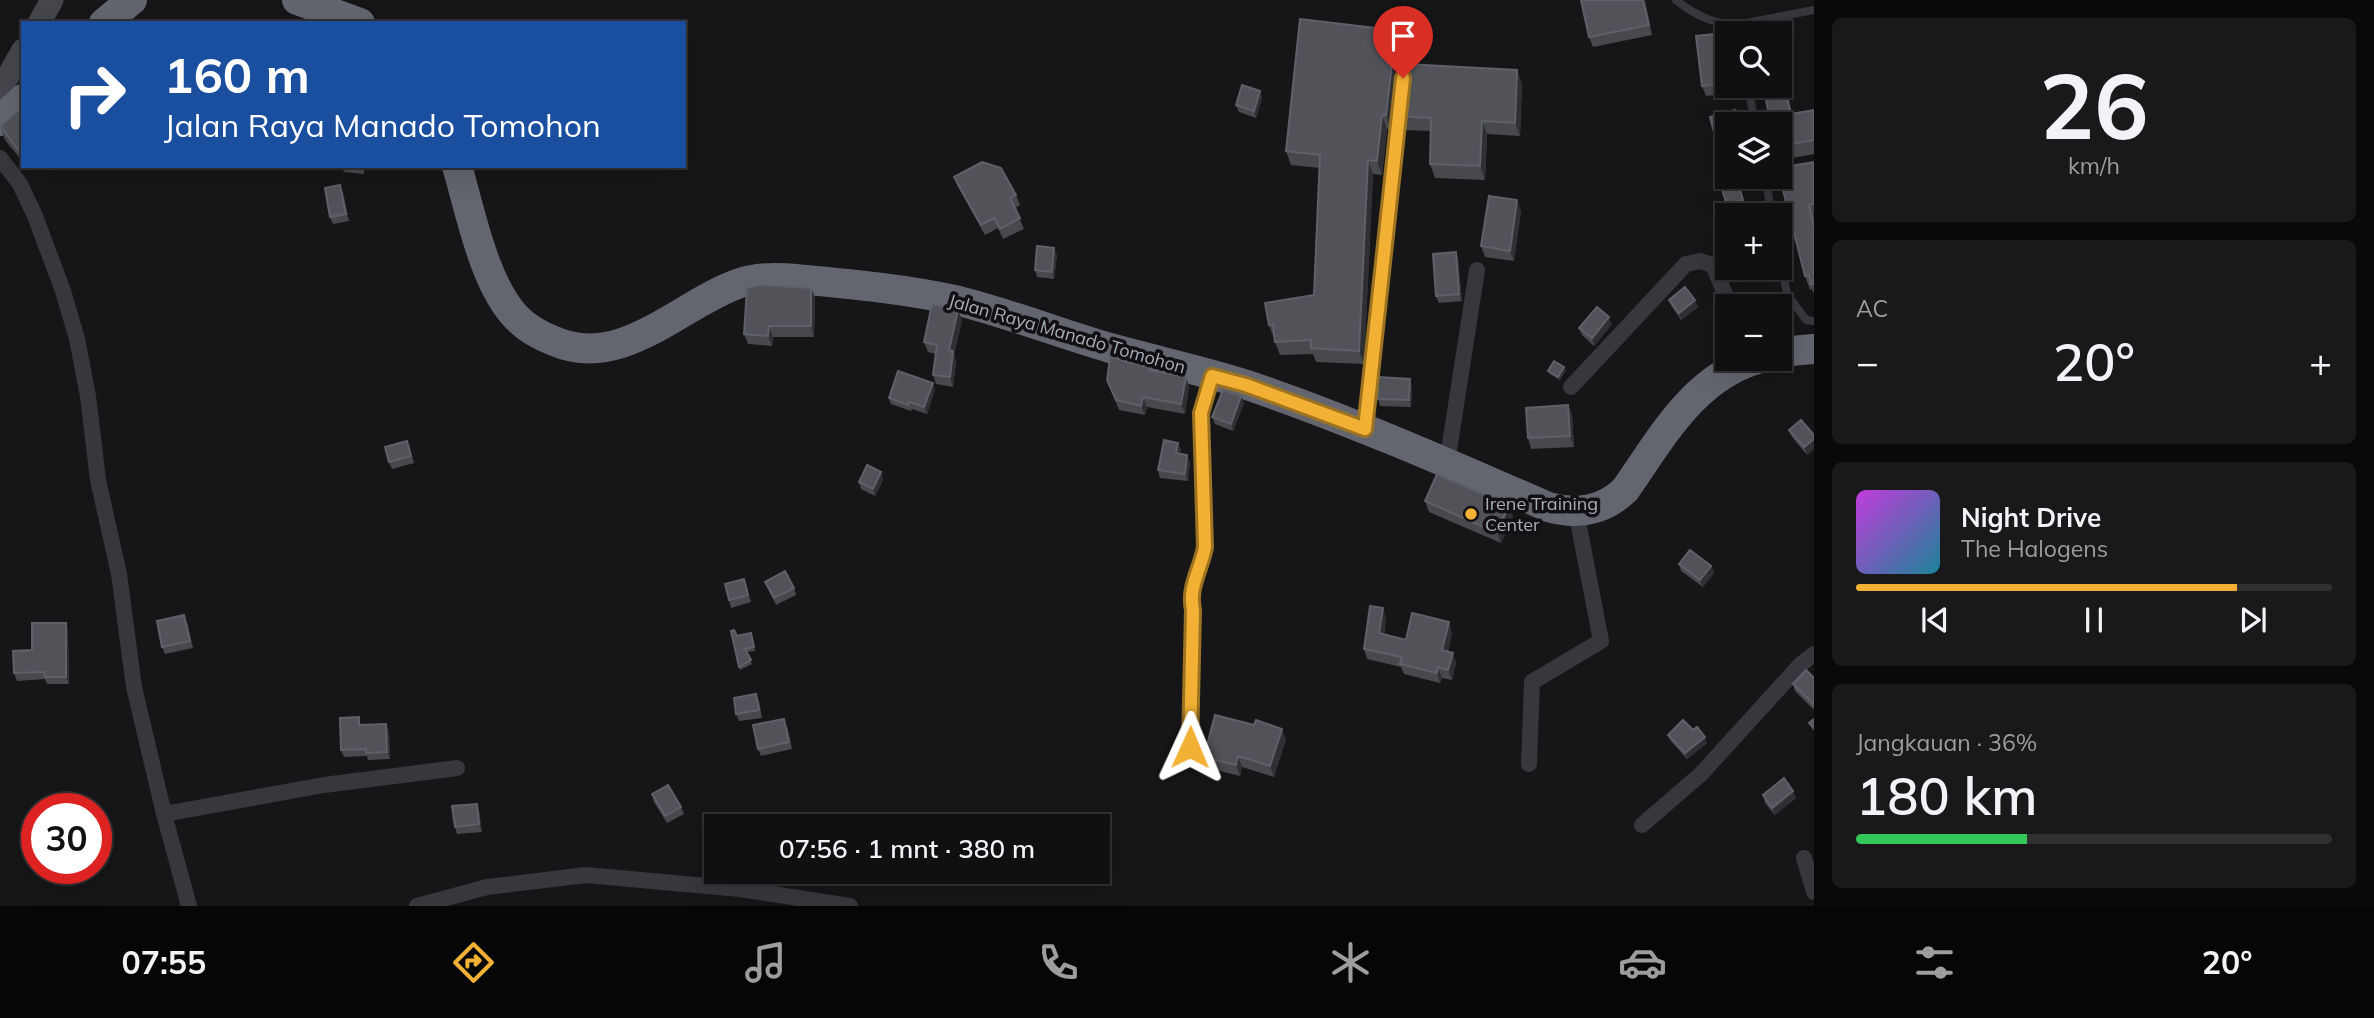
<!DOCTYPE html>
<html lang="id">
<head>
<meta charset="utf-8">
<style>
  :root { --surface:#101012; --page:#19191b; --text:#f1f3f6; --muted:#9c9d9f; --line:#303032; --accent:#f2b134 }
  body { margin:0; font-family:Mulish,sans-serif; background:var(--page); color:var(--text); height:100vh; display:flex; flex-direction:column; font-size:26px; white-space:nowrap }
  * { box-sizing:border-box; margin:0 }
  p { font-size:23px; color:var(--muted) }
  .icon { flex:none; width:38px; height:38px; fill:none; stroke:currentColor; stroke-width:2; stroke-linecap:round; stroke-linejoin:round }
  .map { position:relative; flex:1; overflow:hidden }
  .side { display:flex; flex-direction:column; gap:18px; padding:18px; background:#09090a; width:560px }
  .side>* { flex:none }
  .top-card { position:absolute; left:21px; top:21px; width:665px; height:147px; border-radius:0px; box-shadow:0 7px 28px #0002,0 0 0 2px var(--line); background:#1a4fa0; color:#fff; overflow:hidden }
  .fabs { position:absolute; left:1715px; top:21px; display:grid; gap:14px }
  .fabs a { display:grid; place-items:center; width:77px; height:77px; border-radius:0px; background:var(--surface); box-shadow:0 7px 28px #0002,0 0 0 2px var(--line); font-size:35px }
  .speed { position:absolute; left:21px; top:793px; display:flex; gap:14px; font-size:35px; font-weight:700; text-align:center }
  .speed>* { display:grid; place-content:center; width:91px; height:91px; border-radius:50%; background:var(--surface); box-shadow:0 7px 28px #0002,0 0 0 2px var(--line); line-height:1 }
  .speed .limit { border:10px solid #d22; background:#fff; color:#111 }
  .pin { position:absolute; display:grid; place-items:center; width:60px; height:60px; color:#fff; margin:-72px -30px; border-radius:50% 50% 50% 0; rotate:-45deg; box-shadow:0 0 7px #0007 }
  .pin .icon { rotate:45deg }
  .me { position:absolute; width:77px; margin:-38px; rotate:1deg; stroke-linejoin:round; filter:drop-shadow(0 0 5px #0008) }
  .turn { display:flex; align-items:center; gap:24px; height:147px; padding:0 28px; font-size:32px }
  .turn .icon { width:91px; height:91px; stroke-width:2.5 }
  .turn b { display:block; font-size:49px; line-height:60px }
  .big { font-size:52px; font-weight:600; line-height:1.1 }
  .side .card { flex:1; display:flex; flex-direction:column; justify-content:center; gap:10px; min-width:0; padding:0 24px; border-radius:10px; background:var(--page) }
  .side .dial { align-items:center; gap:0 }
  .dial b { font-size:91px; line-height:1 }
  .song { display:flex; align-items:center; gap:21px }
  .cover { width:84px; height:84px; border-radius:10px; background:linear-gradient(135deg,hsl(290 70% 55%),hsl(190 70% 35%)) }
  .played { height:7px; border-radius:4px; background:linear-gradient(90deg,var(--accent) 80%,var(--line) 80%) }
  .keys { display:flex; justify-content:space-around; direction:ltr }
  .heat { display:flex; justify-content:space-between; align-items:center; font-size:38px; direction:ltr }
  .charge { height:10px; border-radius:5px; background:linear-gradient(90deg,#34c759 36%,var(--line) 0) }
  .trip { position:absolute; left:704px; top:814px; width:406px; height:70px; border-radius:0px; background:var(--surface); box-shadow:0 7px 28px #0002,0 0 0 2px var(--line); font-weight:600; line-height:70px; text-align:center }
  .menu { display:flex; height:112px; justify-content:space-around; align-items:center; background:#060607; color:var(--muted) }
  .menu .icon { width:49px; height:49px }
  .menu .selected { color:var(--accent) }
  .menu b { font-size:32px; color:var(--text) }
  main { display:flex; flex:1; min-height:0 }
  .map>svg:first-child { display:block }
  .lines { fill:none; stroke-linecap:round; stroke-linejoin:round }
  .lane { stroke:#37383d; stroke-width:8 }
  .street { stroke:#37383d; stroke-width:16 }
  .secondary { stroke:#45474d; stroke-width:23 }
  .highway { stroke:#63666e; stroke-width:30 }
  .wall { fill:#47494d }
  .shaded-wall { fill:#2f3033 }
  .building { fill:#525359; stroke:#5f6168; stroke-width:2 }
  .route-casing { stroke:#9d7322; stroke-width:18 }
  .route { stroke:#f2b134; stroke-width:12 }
  .poi-dot { fill:#f2b134; stroke:#111113; stroke-width:2.5 }
  .labels { text-anchor:middle; stroke-width:7; stroke-linejoin:round; paint-order:stroke }
  .street-label { font-size:18px; fill:#a8adb8; stroke:#111113 }
  .poi-label { font-size:18px; fill:#a8adb8; stroke:#111113; text-anchor:start }
</style>
</head>
<body>
<main>
<div class="map">
<svg width="1814" height="906" viewBox="0 0 1814 906">
  <rect width="100%" height="100%" fill="#161618"/>
  <g class="lines">
    <path class="lane" d="M1676 0C1695 15 1711 23 1736 25L1814 10
      M1748 86 1755 124
      M1765 177 1772 215
      M1780 257 1787 294 1806 320 1814 321
      M1366 422 1403 78"/>
    <path class="street" d="M0 158 20 184 35 216 63 291 77 339 88 396 98 480 119 574 134 687 164 814 189 906
      M1571 387 1686 264 1700 261 1713 265 1730 306
      M1447 463 1477 270
      M1190 747 1193 610C1188 586 1200 570 1205 546L1201 413 1212 376
      M1529 764 1532 682 1601 641 1576 511
      M164 814 324 785 457 768
      M1642 825 1701 774 1801 664 1814 654
      M1804 858 1814 892
      M417 906 487 887 586 875 740 889 850 906"/>
    <path class="secondary" d="M39 23 52 0
      M0 90 23 50"/>
    <path class="highway" d="M297 0 360 23
      M104 23 132 0
      M0 121 23 99
      M457 166C470 210 484 285 517 318 527 328 541 336 554 341 622 371 681 303 740 283 758 277 777 277 796 279 850 284 906 289 959 301 1010 314 1059 333 1110 348 1156 361 1204 371 1250 386 1352 421 1450 464 1548 507 1577 515 1603 511 1625 490 1661 439 1693 378 1757 359
      M1780 352 1814 349"/>
  </g>
  <path class="wall" d="M1581 0H1645L1652 35 1593 47 1589 37Z
    M1391 30 1396 43 1393 68 1397 77 1391 129H1387L1382 175 1373 174 1364 364 1316 362 1313 354 1280 355 1269 325 1314 295 1320 168 1291 165 1286 151Z
    M1724 33 1727 43V86H1733L1734 93 1706 96 1702 86Z
    M1780 59 1792 114 1814 110V154L1781 160 1780 155Z
    M1522 83 1520 136 1487 134 1485 180 1435 178 1430 164 1431 131 1404 130 1399 116Z
    M1260 91 1262 98 1256 118 1239 112 1236 105Z
    M23 107V162L5 140 0 126Z
    M1727 124V177H1746V178L1729 183 1725 173Z
    M1814 162V294L1812 289 1810 290 1805 276 1786 181Z
    M341 166H364V174L344 172Z
    M954 177 1016 195 1020 205 1015 208 1024 229 1003 239 998 228 985 235 958 187Z
    M1740 189 1745 207 1729 212 1727 205Z
    M343 192 349 221 333 224 330 217Z
    M1521 211 1514 261 1485 257 1481 246Z
    M1456 252 1458 259 1462 301 1439 303 1436 296Z
    M1057 255 1054 279 1037 277 1035 270Z
    M811 288 815 298 814 337H773L772 346 748 344 744 334Z
    M1669 300 1698 307 1681 320 1672 307Z
    M962 320 954 355 956 361 953 387 936 384 933 375 936 354 928 352 924 342Z
    M1612 324 1594 346 1582 335 1579 328Z
    M1150 368 1151 371 1186 377 1189 387 1185 414 1147 407 1145 415 1119 410 1107 380Z
    M1566 370 1560 380 1550 374 1548 371Z
    M1412 386 1411 407 1380 406 1378 399Z
    M935 389 927 414 912 409 911 411 891 404 889 398Z
    M1244 403 1233 431 1215 424 1212 417Z
    M1568 405 1572 415 1574 447 1531 449 1528 438Z
    M1801 420 1807 455 1792 437 1789 430Z
    M1178 443 1181 450 1180 453 1190 462 1188 481 1160 478 1158 470Z
    M410 449 414 463 392 469 389 462Z
    M881 472 883 480 875 496 861 489 859 482Z
    M1425 501 1513 516 1501 543 1429 512Z
    M1679 564 1711 566 1714 573 1703 587 1681 571Z
    M765 582 794 588 796 595 776 605Z
    M746 586 751 602 731 608 729 600Z
    M1386 619 1384 634 1406 640 1452 633 1448 651 1456 663 1452 680 1442 678 1440 683 1404 674 1401 667 1367 659 1364 649Z
    M187 622 193 648 165 654 162 647Z
    M68 630 69 684H47L45 679 17 681 14 673 32 650Z
    M737 636 752 637 755 651 747 652 752 664 740 670 739 667Z
    M1814 678V710L1795 691 1793 684Z
    M756 694 759 701 762 718 739 721 736 714Z
    M361 725 389 731 390 759 368 760 367 756 344 757 341 750Z
    M787 726 792 749 761 756 758 749Z
    M1668 735 1707 743 1687 759 1670 740Z
    M1286 739 1274 777 1242 767 1240 776 1208 768 1204 757Z
    M652 794 681 807 684 814 667 823 654 802Z
    M1763 795 1796 798 1775 815 1765 803Z
    M477 804 479 811 482 832 457 834 455 827Z"/>
  <path class="shaded-wall" d="M1643 0H1645L1652 35 1649 25Z
    M1391 30 1396 43 1393 68 1397 77 1391 129 1386 115 1388 63Z
    M1724 33 1727 43V60Z
    M1780 59 1795 127 1791 114 1780 67Z
    M1517 70 1522 83 1520 136 1515 123Z
    M1260 91 1262 98 1256 118 1254 111Z
    M1382 115 1387 129 1382 175 1377 161Z
    M1482 121 1487 134 1485 180 1480 166Z
    M1368 160 1373 174 1364 364 1359 351Z
    M340 185 343 192 349 221 346 214Z
    M1517 200 1521 211 1514 261 1510 251Z
    M1054 248 1057 255 1054 279 1052 272Z
    M1456 252 1458 259 1462 301 1459 294Z
    M811 288 815 298 814 337 811 326Z
    M1695 300 1698 307 1681 320 1679 313Z
    M958 310 962 320 954 355 956 361 953 387 950 377 949 350Z
    M1609 317 1612 324 1594 346 1592 338Z
    M769 326 773 337 772 346 768 336Z
    M1564 367 1566 370 1560 380 1558 377Z
    M1186 377 1189 387 1185 414 1181 404Z
    M1410 379 1412 386 1411 407 1409 400Z
    M933 383 935 389 927 414 924 407Z
    M1241 396 1244 403 1233 431 1231 424Z
    M1143 397 1147 407 1145 415 1141 406Z
    M1568 405 1572 415 1574 447 1570 436Z
    M1814 439V449L1807 455 1804 447Z
    M1178 443 1181 450 1179 460 1176 453Z
    M1187 455 1190 462 1188 481 1185 474Z
    M881 472 883 480 875 496 873 489Z
    M1509 505 1513 516 1501 543 1497 533Z
    M1711 566 1714 573 1703 587 1700 580Z
    M1383 608 1386 619 1383 643 1379 633Z
    M1449 622 1452 633 1446 661 1442 650Z
    M66 623 68 630 69 684 66 677Z
    M1453 653 1456 663 1452 680 1448 670Z
    M1438 667 1442 678 1440 683 1437 673Z
    M386 724 389 731 390 759 387 752Z
    M1282 729 1286 739 1274 777 1270 766Z
    M1705 737 1707 743 1687 759 1685 753Z
    M1238 756 1242 767 1240 776 1236 765Z
    M1793 791 1796 798 1775 815 1772 808Z
    M477 804 479 811 482 832 479 824Z"/>
  <path class="building" d="M1581 0H1643L1649 25 1589 37Z
    M1300 19 1391 30 1388 63H1392L1386 115H1382L1377 161 1368 160 1359 351 1311 348V340L1275 342 1273 324 1269 325 1265 303 1314 295 1320 155 1286 151Z
    M1724 33 1727 60V82L1702 86 1696 36Z
    M1405 64 1517 70 1515 123 1482 121 1480 166 1430 164 1431 118 1399 116Z
    M1780 67 1791 114 1814 110V140L1780 146V124H1771L1763 86H1780Z
    M1242 85 1260 91 1254 111 1236 105Z
    M23 107V154L22 155 0 126Z
    M1735 110 1739 124H1727V172L1725 173 1710 117Z
    M982 162 1001 168 1016 195 1010 198 1020 218 1000 229 994 218 981 225 954 177Z
    M1814 162V204L1809 205 1814 227V284H1811L1809 275 1805 276 1781 182 1786 181 1784 167Z
    M1738 182 1743 200 1727 205 1721 186Z
    M340 185 346 214 330 217 325 188Z
    M1489 196 1517 200 1510 251 1481 246Z
    M1037 246 1054 248 1052 272 1035 270Z
    M1456 252 1459 294 1436 296 1433 254Z
    M760 285 811 288V326H769L768 336 744 334 747 288Z
    M1685 287 1695 300 1679 313 1669 300Z
    M932 304 958 310 949 350 953 351 950 377 933 375 937 345 924 342Z
    M1597 307 1609 317 1592 338 1579 328Z
    M1110 357 1150 368 1149 370 1186 377 1181 404 1143 397 1141 406 1116 400 1107 380Z
    M1554 361 1564 367 1558 377 1548 371Z
    M898 371 933 383 924 407 909 402 908 405 889 398Z
    M1378 377 1410 379 1409 400 1378 399Z
    M1223 390 1241 396 1231 424 1212 417Z
    M1568 405 1570 436 1528 438 1526 408Z
    M1801 420 1814 435V439L1804 447 1789 430Z
    M1164 440 1178 443 1176 453 1187 455 1185 474 1158 470Z
    M407 441 411 456 389 462 385 447Z
    M867 465 881 472 873 489 859 482Z
    M1437 474 1509 505 1497 533 1425 501Z
    M1690 550 1711 566 1700 580 1679 564Z
    M785 571 794 588 774 598 765 582Z
    M744 579 748 595 729 600 725 584Z
    M1370 606 1383 608 1379 633 1406 640 1412 613 1449 622 1442 650 1453 653 1448 670 1438 667 1437 673 1400 664 1402 657 1364 649Z
    M184 615 190 641 162 647 157 621Z
    M32 623H66V677H45L44 672 14 673 13 651 32 650Z
    M734 630 737 636 751 633 754 647 745 649 751 660 739 667 731 631Z
    M1806 670 1814 678V705L1793 684Z
    M756 694 759 710 736 714 734 698Z
    M1215 715 1254 725 1256 720 1282 729 1270 766 1238 756 1236 765 1204 757Z
    M359 717V725L386 724 387 752 366 753V749L341 750 340 718Z
    M784 719 789 742 758 749 753 725Z
    M1814 719V729L1809 723Z
    M1683 720 1693 730 1697 727 1705 737 1685 753 1668 735Z
    M1784 778 1793 791 1772 808 1763 795Z
    M668 785 681 807 665 816 652 794Z
    M477 804 479 824 455 827 452 806Z"/>
  <g class="lines">
    <g class="route-casing">
      <path id="route" d="M1190 747 1193 610C1188 587 1201 569 1205 547L1201 413 1212 376 1246 385 1365 429 1403 78"/>
    </g>
    <use href="#route" class="route"/>
  </g>
  <circle class="poi-dot" cx="1471" cy="514" r="7"/>
  <g class="labels">
    <g class="street-label">
      <text transform="translate(1067 334) rotate(16)" y="6">Jalan Raya Manado Tomohon</text>
    </g>
    <g class="poi-label">
      <text x="1485" y="510">Irene Training<tspan x="1485" dy="21">Center</tspan></text>
    </g>
  </g>
</svg>
<div class="fabs">
<a><svg class="icon" aria-label="search" viewBox="0 0 24 24"><circle cx="10" cy="10" r="6"/><path d="M15 15l6 6"/></svg></a>
<a><svg class="icon" aria-label="layers" viewBox="0 0 24 24"><path d="M12 4l9 5-9 5-9-5zM3 14l9 5 9-5"/></svg></a>
<a>+</a>
<a>−</a>
</div>
<div class="speed"><div class="limit">30</div></div>
<div class="pin" style="left:1403px;top:78px;background:#d93025"><svg class="icon" aria-label="arrive" viewBox="0 0 24 24"><path d="M6 21V4h12l-3 4 3 4H6"/></svg></div>
<svg class="me" style="left:1190px;top:747px" viewBox="-20 -20 40 40"><path d="M0-17L14 15 0 8-14 15z" fill="#f2b134" stroke="#fff" stroke-width="4"/></svg>
<div class="trip">07:56 · 1 mnt · 380 m</div>
<div class="top-card">
<div class="turn"><svg class="icon" aria-label="right" viewBox="0 0 24 24"><path d="M7 20v-9h11M14 6l5 5-5 5"/></svg><div><b>160 m</b>Jalan Raya Manado Tomohon</div></div>
</div>
</div>
<section class="side">
<div class="card dial"><b>26</b><p>km/h</p></div>
<div class="card"><p>AC</p>
<div class="heat"><a>−</a><b class="big">20°</b><a>+</a></div>
</div>
<div class="card">
<div class="song"><i class="cover"></i><div><b>Night Drive</b><p>The Halogens</p></div></div>
<div class="played"></div>
<div class="keys"><svg class="icon" aria-label="previous" viewBox="0 0 24 24"><path d="M18 5L8 12l10 7zM5 5v14"/></svg><svg class="icon" aria-label="pause" viewBox="0 0 24 24"><path d="M8 5v14M16 5v14"/></svg><svg class="icon" aria-label="next" viewBox="0 0 24 24"><path d="M6 5l10 7-10 7zM19 5v14"/></svg></div>
</div>
<div class="card"><p>Jangkauan · 36%</p><b class="big">180 km</b><div class="charge"></div></div>
</section>
</main>
<nav class="menu">
<b>07:55</b>
<svg class="icon selected" aria-label="directions" viewBox="0 0 24 24"><path d="M12 3l9 9-9 9-9-9zM9 14v-3h6M13 9l2 2-2 2"/></svg>
<svg class="icon" aria-label="music" viewBox="0 0 24 24"><path d="M9 18V5l10-2v13"/><circle cx="6" cy="18" r="3"/><circle cx="16" cy="16" r="3"/></svg>
<svg class="icon" aria-label="phone" viewBox="0 0 24 24"><path d="M5 4h4l2 5-3 2q2 4 5 5l2-3 5 2v4C11 20 4 13 5 4z"/></svg>
<svg class="icon" aria-label="climate" viewBox="0 0 24 24"><path d="M12 3v18M4 7l16 10M4 17L20 7"/></svg>
<svg class="icon" aria-label="car" viewBox="0 0 24 24"><path d="M5 17H2v-5l4-1 3-4h7l3 4 3 1v5h-3M9 17h6M6 11h13"/><circle cx="7" cy="17" r="2"/><circle cx="17" cy="17" r="2"/></svg>
<svg class="icon" aria-label="filters" viewBox="0 0 24 24"><path d="M4 7h16M4 17h16"/><circle cx="9" cy="7" r="2"/><circle cx="15" cy="17" r="2"/></svg>
<b>20°</b>
</nav>
</body>
</html>
